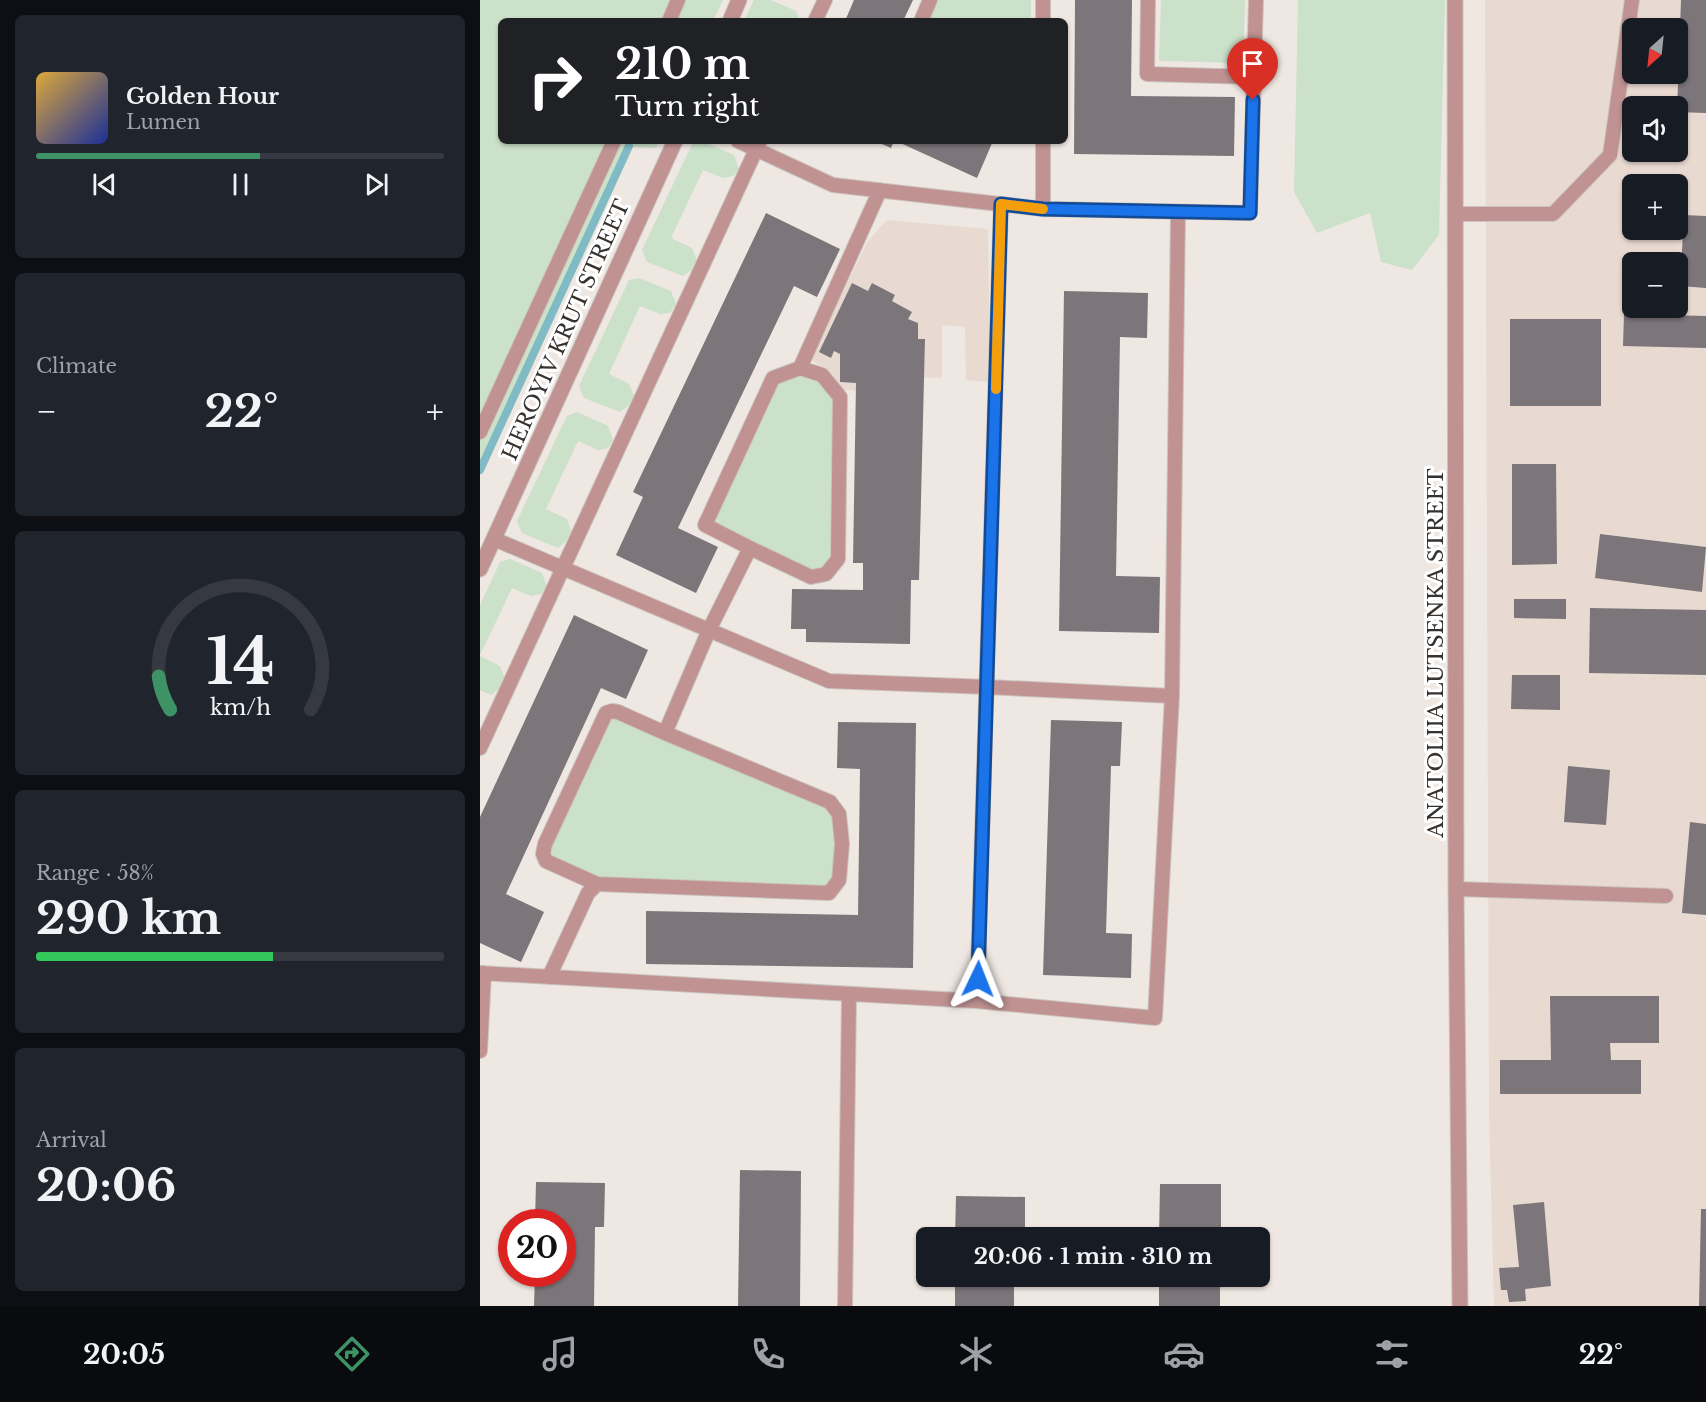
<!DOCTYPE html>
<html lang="en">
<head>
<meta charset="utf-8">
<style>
  :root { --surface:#171b24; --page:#20242c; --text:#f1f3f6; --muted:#9ea1a6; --line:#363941; --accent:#3e9366 }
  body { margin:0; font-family:"Libre Baskerville",serif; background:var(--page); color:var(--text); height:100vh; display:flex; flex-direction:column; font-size:22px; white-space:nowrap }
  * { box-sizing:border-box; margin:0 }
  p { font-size:20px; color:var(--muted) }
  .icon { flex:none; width:33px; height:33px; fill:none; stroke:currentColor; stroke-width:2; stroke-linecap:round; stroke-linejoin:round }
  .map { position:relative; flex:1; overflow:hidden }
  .drawer { display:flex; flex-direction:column; gap:15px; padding:15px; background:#0d0f14; width:480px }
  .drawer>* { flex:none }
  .banner { position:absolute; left:18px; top:18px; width:570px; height:126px; border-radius:9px; box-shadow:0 2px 4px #0004; background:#202124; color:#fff; overflow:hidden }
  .needle { width:39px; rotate:207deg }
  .tools { position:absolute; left:1142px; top:18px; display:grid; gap:12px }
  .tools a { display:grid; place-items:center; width:66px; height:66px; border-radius:9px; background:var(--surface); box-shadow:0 2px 4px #0004; font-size:30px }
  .speed { position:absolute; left:18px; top:1209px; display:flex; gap:12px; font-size:30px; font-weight:700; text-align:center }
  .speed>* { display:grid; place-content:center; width:78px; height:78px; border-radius:50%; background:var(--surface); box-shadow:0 2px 4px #0004; line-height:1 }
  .speed .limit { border:9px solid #d22; background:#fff; color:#111 }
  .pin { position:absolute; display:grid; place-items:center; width:51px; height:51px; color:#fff; margin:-62px -26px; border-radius:50% 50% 50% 0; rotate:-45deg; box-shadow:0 0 6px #0007 }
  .pin .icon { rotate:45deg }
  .me { position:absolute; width:66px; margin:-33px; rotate:2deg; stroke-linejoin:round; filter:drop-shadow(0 0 4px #0008) }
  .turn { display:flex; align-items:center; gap:21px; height:126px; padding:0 18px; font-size:27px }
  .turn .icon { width:78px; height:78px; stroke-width:2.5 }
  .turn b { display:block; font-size:42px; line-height:51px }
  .big { font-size:45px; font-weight:800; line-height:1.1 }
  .drawer .card { flex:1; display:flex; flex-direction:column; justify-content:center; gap:9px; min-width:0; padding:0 21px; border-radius:9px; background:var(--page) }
  .drawer .dial { align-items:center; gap:0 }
  .dial svg { height:156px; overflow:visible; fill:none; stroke:var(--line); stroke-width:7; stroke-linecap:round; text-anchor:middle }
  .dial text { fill:var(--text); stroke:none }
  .song { display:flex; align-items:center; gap:18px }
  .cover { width:72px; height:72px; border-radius:9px; background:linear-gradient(135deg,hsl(40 70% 55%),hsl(230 70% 35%)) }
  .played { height:6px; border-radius:3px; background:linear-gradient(90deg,var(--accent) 55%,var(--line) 55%) }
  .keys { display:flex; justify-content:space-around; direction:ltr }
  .heat { display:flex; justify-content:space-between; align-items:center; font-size:33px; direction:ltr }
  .charge { height:9px; border-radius:4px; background:linear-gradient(90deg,#34c759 58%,var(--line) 0) }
  .trip { position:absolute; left:436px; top:1227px; width:354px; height:60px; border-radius:9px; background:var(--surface); box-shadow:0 2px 4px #0004; font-weight:800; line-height:60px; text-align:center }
  .menu { display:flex; height:96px; justify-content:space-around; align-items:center; background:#090b0e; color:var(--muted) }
  .menu .icon { width:42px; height:42px }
  .menu .on { color:var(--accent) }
  .menu b { font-size:27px; color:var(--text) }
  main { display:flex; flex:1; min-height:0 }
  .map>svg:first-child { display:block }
  .built { fill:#e9dad1; fill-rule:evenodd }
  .green { fill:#cbe1c9 }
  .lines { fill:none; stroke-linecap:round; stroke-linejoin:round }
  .stream { stroke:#80bac4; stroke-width:8 }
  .building { fill:#7c757a }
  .service-casing { stroke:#cac3be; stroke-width:16 }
  .minor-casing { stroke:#cac3be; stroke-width:17 }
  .service { stroke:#c09292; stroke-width:14 }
  .minor { stroke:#c09292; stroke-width:15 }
  .route-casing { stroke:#114b97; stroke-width:15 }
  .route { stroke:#1a73e8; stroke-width:10 }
  .slow { stroke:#f59e0b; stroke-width:10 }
  .labels { text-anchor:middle; stroke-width:6; stroke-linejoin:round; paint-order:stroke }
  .street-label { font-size:21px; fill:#353230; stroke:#fff }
</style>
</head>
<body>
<main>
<section class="drawer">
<div class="card">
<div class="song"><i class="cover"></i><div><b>Golden Hour</b><p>Lumen</p></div></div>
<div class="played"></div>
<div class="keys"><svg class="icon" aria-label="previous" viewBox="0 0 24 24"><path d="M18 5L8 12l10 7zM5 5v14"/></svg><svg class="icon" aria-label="pause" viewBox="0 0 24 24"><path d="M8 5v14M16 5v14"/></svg><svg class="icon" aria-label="next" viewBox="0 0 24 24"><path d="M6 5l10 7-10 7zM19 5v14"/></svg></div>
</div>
<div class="card"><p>Climate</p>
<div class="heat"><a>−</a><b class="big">22°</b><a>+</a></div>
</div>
<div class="card dial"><svg viewBox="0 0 100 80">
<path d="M14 69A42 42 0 1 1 86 69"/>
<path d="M14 69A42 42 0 0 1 8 52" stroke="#3e9366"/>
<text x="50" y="56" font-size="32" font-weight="700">14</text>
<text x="50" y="72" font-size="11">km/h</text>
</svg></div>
<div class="card"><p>Range · 58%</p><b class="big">290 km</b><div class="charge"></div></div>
<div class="card"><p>Arrival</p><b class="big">20:06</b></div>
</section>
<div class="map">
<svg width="1226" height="1306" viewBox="0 0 1226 1306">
  <rect width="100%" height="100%" fill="#efe7e2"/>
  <path class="built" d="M1005 0H1226V1306H1014L1009 1115ZM1152 28H1197V74H1152ZM1152 106H1197V152H1152ZM1152 184H1197V230H1152ZM1152 262H1197V308H1152Z
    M407 220 508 229 510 382 486 380 485 327 462 325V378L444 377 445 340 438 339V323L428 319 431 311 412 301 415 295 392 283 388 291 372 284 339 351H354L360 354V382L376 383V391L359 389 345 369 330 359 388 241Z"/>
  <path class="green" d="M0 0H243L233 21H21V141H179L176 148 149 147 0 470Z
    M274 0H291L316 11 320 21H264Z
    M456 0H551V21H446Z
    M681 0H765L763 63 679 61Z
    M818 0H965L959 235 932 270 901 262 890 213 837 233 814 192Z
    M222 141 254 155 259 169 253 176 243 178 223 170 191 238 212 248 217 260 211 270 203 276 167 262 162 250 212 144Z
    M159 278 191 291 196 304 190 313 180 314 160 306 129 374 149 384 154 396 148 406 140 412 104 398 99 386 149 280Z
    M321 374 340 379 355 397 350 556 343 566 331 570 235 522 297 382Z
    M97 412 128 426 133 440 128 448 118 450 98 441 66 509 87 519 91 531 86 541 78 548 42 533 37 521 87 416Z
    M30 559 62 573 67 587 61 594 51 596 32 588 0 655V605L20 562Z
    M0 656 20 666 25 678 20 688 11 695 0 690Z
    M133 714 346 807 354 818V879L346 889 119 877 73 856 69 849Z"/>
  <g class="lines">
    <path class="stream" d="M0 470 149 146"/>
  </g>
  <path class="building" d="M374 0H433L423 21H365Z
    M595 0H652L651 96 755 97 754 156 594 154Z
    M1201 0H1226V113L1197 112Z
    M395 141H414L411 148Z
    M416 141H513L497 178Z
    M286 213 360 249 337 297 314 286 198 528 238 547 216 593 136 555 163 497 153 492Z
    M1204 215 1226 216V288L1200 286Z
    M372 283 388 291 392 283 415 295 412 301 432 312 428 319 438 323V339H445L439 580H431L430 644 326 642V629H311L312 589 383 590V563H373L376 383 360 382V354L354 351 351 358 339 352Z
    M584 291 668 293 667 338 640 337 636 576 680 577 679 633 579 631Z
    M1144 314 1226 316V348L1143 346Z
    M1030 319H1121V406H1030Z
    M1032 464H1076L1077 564 1032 565Z
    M1120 534 1226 547 1222 592 1115 578Z
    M1034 599H1086V619L1034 618Z
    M1110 608 1226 610V675L1109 673Z
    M94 615 168 650 146 699 121 688 26 894 64 912 41 962 0 943V817Z
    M1032 675H1080V710L1031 709Z
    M571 720 642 722 640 766H631L626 933 652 934 651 978 563 975Z
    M358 722 436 723 433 968 166 964V911L378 915 380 769 357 768Z
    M1088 766 1130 770 1126 825 1084 822Z
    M1210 822 1226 824V915L1202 913Z
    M1070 996H1179V1043H1130L1131 1060H1161V1094H1020V1060H1071Z
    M260 1170 321 1171 320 1306H258Z
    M56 1182 125 1183 124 1227H115L114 1306H54L55 1274H82V1222H55Z
    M680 1184H741V1238H679Z
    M476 1196 545 1197V1238H475Z
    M1064 1202 1071 1286 1045 1289 1046 1301 1029 1302 1027 1290H1021L1019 1268 1039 1267 1033 1205Z
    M1221 1209H1226V1306H1219Z
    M475 1276H534V1306H475Z
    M679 1276H740V1306H679Z"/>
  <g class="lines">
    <g class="service-casing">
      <path id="service" d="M563 0V21
        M668 0 667 74 774 77
        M189 21 198 0
        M335 21 345 0
        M441 21 450 0
        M258 141 353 185 563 209
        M563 141V209L770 213 776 0
        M977 214H1073L1130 155 1152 0
        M0 432 134 141
        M14 539 349 681 508 687 692 696
        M270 548 225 525 293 378 320 368
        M0 748 280 141
        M117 884 66 861 63 854 65 844 126 713 132 711 138 712 185 733
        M976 889 1186 896
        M0 973 497 1001 675 1018 692 696 698 212
        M69 977 108 893 117 884 349 893 359 880 362 844 359 814 350 802 185 733 229 630 270 548 331 577 346 574 358 559 360 397 342 375 320 368 400 190
        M497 1001 521 204
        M0 1051 4 973
        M365 1306 369 994"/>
    </g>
    <g class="minor-casing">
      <path id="minor" d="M975 0 976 889 980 1306
        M250 21 259 0
        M0 569 195 141"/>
    </g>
    <use href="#service" class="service"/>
    <use href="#minor" class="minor"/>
  </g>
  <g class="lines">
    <g class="route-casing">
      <path id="route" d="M498 979 521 204 563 209 770 213 773 100"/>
    </g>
    <use href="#route" class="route"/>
    <path class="slow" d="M516 389 521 204 563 209"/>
  </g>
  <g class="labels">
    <g class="street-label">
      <text transform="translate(86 330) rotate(-66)" y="7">HEROYIV KRUT STREET</text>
      <text transform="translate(956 653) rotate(-90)" y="7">ANATOLIIA LUTSENKA STREET</text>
    </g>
  </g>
</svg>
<div class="tools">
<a><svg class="needle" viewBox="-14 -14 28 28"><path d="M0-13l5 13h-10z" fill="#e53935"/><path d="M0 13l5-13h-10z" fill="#9ea1a6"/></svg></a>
<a><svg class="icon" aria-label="sound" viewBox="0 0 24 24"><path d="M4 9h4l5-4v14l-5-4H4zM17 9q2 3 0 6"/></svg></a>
<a>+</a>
<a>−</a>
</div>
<div class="speed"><div class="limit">20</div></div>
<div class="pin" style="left:773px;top:100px;background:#d93025"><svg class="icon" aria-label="arrive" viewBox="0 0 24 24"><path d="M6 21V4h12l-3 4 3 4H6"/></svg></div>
<svg class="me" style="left:498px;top:979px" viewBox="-20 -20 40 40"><path d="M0-17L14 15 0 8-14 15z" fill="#1a73e8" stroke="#fff" stroke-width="4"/></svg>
<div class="trip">20:06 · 1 min · 310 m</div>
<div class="banner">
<div class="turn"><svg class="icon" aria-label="right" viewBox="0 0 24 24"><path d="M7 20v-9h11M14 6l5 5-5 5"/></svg><div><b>210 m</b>Turn right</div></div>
</div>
</div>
</main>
<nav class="menu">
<b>20:05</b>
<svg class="icon on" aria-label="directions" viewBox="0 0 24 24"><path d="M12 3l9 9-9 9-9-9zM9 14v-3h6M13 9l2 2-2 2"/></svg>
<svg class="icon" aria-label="music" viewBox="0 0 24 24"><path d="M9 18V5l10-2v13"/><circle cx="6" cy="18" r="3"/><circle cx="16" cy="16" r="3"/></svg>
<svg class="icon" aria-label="phone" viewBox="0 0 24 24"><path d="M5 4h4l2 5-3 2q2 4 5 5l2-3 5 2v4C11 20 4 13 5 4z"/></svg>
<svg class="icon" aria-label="climate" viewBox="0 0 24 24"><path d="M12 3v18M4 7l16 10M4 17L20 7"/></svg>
<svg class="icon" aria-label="car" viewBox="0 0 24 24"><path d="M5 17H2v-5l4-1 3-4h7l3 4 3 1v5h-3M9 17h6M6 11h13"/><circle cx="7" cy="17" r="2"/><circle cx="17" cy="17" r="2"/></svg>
<svg class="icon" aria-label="filters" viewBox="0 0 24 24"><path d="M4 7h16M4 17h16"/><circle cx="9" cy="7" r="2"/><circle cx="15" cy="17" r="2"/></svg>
<b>22°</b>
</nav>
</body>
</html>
